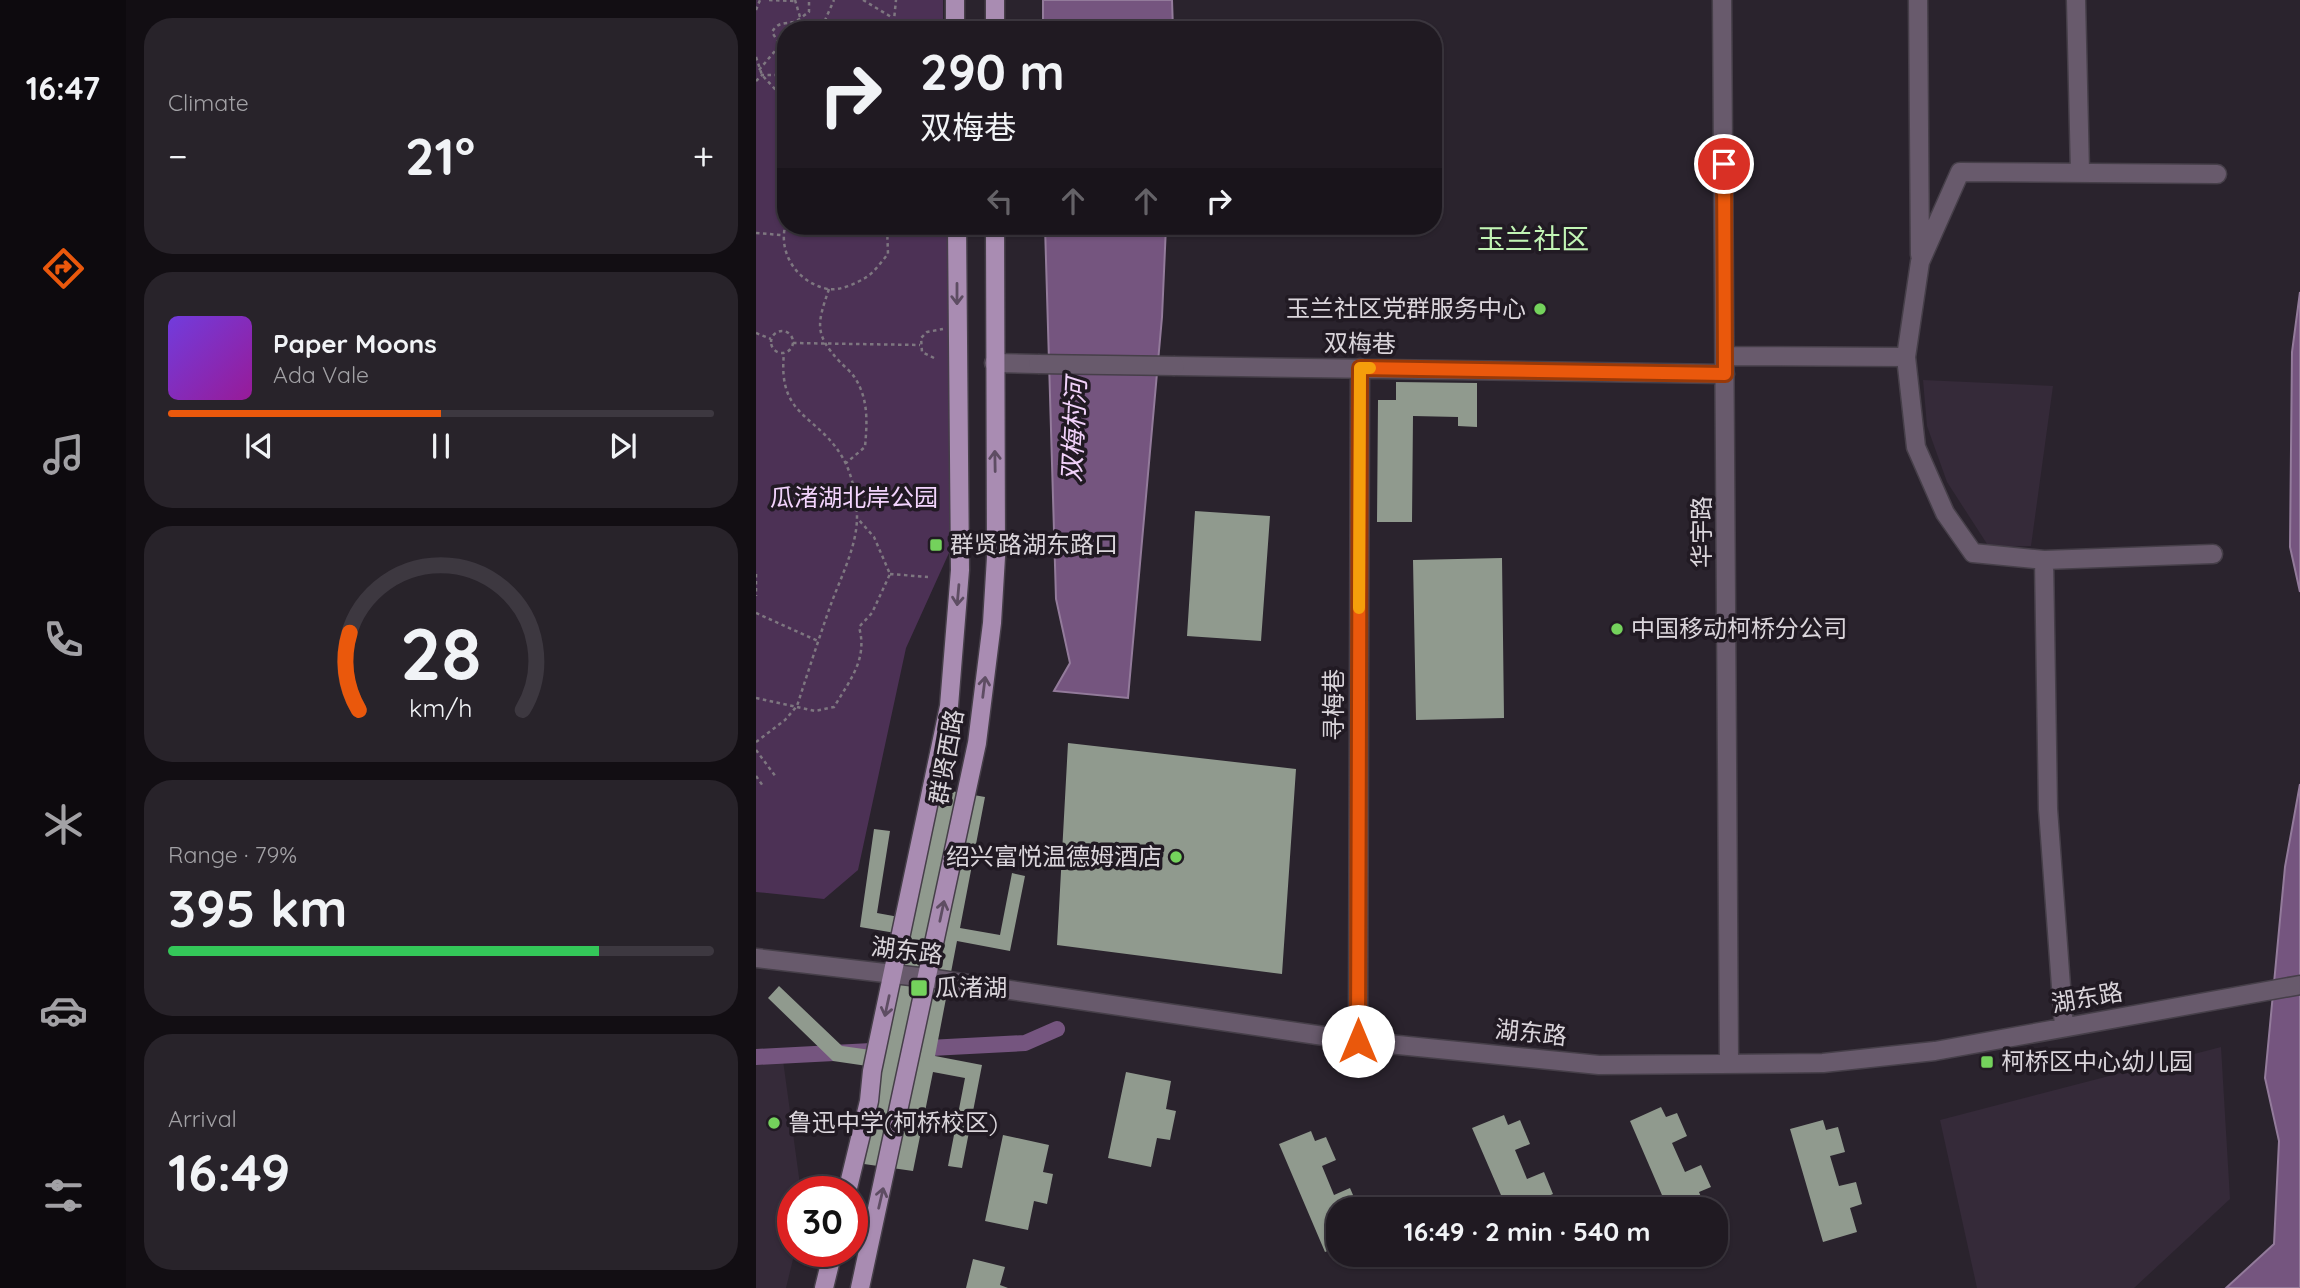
<!DOCTYPE html>
<html lang="en">
<head>
<meta charset="utf-8">
<style>
  :root { --surface:#201a22; --page:#28232a; --text:#f1f3f6; --muted:#a2a1a5; --line:#3d3840; --accent:#ea580c }
  body { margin:0; font-family:Quicksand,"Noto Sans SC",sans-serif; background:var(--page); color:var(--text); height:100vh; display:flex; flex-direction:column; font-size:26px; white-space:nowrap }
  * { box-sizing:border-box; margin:0 }
  p { font-size:23px; color:var(--muted) }
  .icon { flex:none; width:38px; height:38px; fill:none; stroke:currentColor; stroke-width:2; stroke-linecap:round; stroke-linejoin:round }
  .map { position:relative; flex:1; overflow:hidden }
  .drawer { display:flex; flex-direction:column; gap:18px; padding:18px; background:#120e13; width:630px }
  .drawer>* { flex:none }
  .top-card { position:absolute; left:21px; top:21px; width:665px; height:214px; border-radius:28px; box-shadow:0 2px 5px #0004,0 0 0 2px var(--line); background:#201a22; color:var(--text); overflow:hidden }
  .speed { position:absolute; left:21px; top:1176px; display:flex; gap:14px; font-size:35px; font-weight:700; text-align:center }
  .speed>* { display:grid; place-content:center; width:91px; height:91px; border-radius:50%; background:var(--surface); box-shadow:0 2px 5px #0004,0 0 0 2px var(--line); line-height:1 }
  .speed .limit { border:10px solid #d22; background:#fff; color:#111 }
  .pin { position:absolute; display:grid; place-items:center; width:60px; height:60px; color:#fff; margin:-30px; border:4px solid #fff; border-radius:50%; box-shadow:0 2px 7px #0007 }
  .me { position:absolute; width:77px; margin:-38px; rotate:0deg; stroke-linejoin:round; filter:drop-shadow(0 0 5px #0008) }
  .turn { display:flex; align-items:center; gap:24px; height:147px; padding:0 28px; font-size:32px }
  .turn .icon { width:91px; height:91px; stroke-width:2.5 }
  .turn b { display:block; font-size:49px; line-height:60px }
  .lanes { display:flex; align-items:center; height:66px; padding:0 28px; background:#0003; justify-content:center; gap:35px; direction:ltr }
  .lanes .off { opacity:.35 }
  .big { font-size:52px; font-weight:700; line-height:1.1 }
  .drawer .tile { flex:1; display:flex; flex-direction:column; justify-content:center; gap:10px; min-width:0; padding:0 24px; border-radius:28px; background:var(--page) }
  .drawer .dial { align-items:center; gap:0 }
  .dial svg { height:182px; overflow:visible; fill:none; stroke:var(--line); stroke-width:7; stroke-linecap:round; text-anchor:middle }
  .dial text { fill:var(--text); stroke:none }
  .song { display:flex; align-items:center; gap:21px }
  .cover { width:84px; height:84px; border-radius:10px; background:linear-gradient(135deg,hsl(260 70% 55%),hsl(300 70% 35%)) }
  .played { height:7px; border-radius:4px; background:linear-gradient(90deg,var(--accent) 50%,var(--line) 50%) }
  .keys { display:flex; justify-content:space-around; direction:ltr }
  .heat { display:flex; justify-content:space-between; align-items:center; font-size:38px; direction:ltr }
  .charge { height:10px; border-radius:5px; background:linear-gradient(90deg,#34c759 79%,var(--line) 0) }
  .trip { position:absolute; left:570px; top:1197px; width:402px; height:70px; border-radius:28px; background:var(--surface); box-shadow:0 2px 5px #0004,0 0 0 2px var(--line); font-weight:700; line-height:70px; text-align:center }
  main { display:flex; flex:1; min-height:0 }
  .tab-bar { display:flex; flex-direction:column; width:126px; justify-content:space-around; align-items:center; background:#0d0a0e; color:var(--muted) }
  .tab-bar .icon { width:49px; height:49px }
  .tab-bar .on { color:var(--accent) }
  .tab-bar b { font-size:32px; color:var(--text) }
  .map>svg:first-child { display:block }
  .built { fill:#352a39 }
  .green { fill:#4c3155 }
  .water { fill:#75557f; stroke:#937b9b; stroke-width:2 }
  .lines { fill:none; stroke-linecap:round; stroke-linejoin:round }
  .canal { stroke:#75557f; stroke-width:16 }
  .building { fill:#909a8e }
  .minor-casing { stroke:#463f49; stroke-width:21 }
  .major-casing { stroke:#463f49; stroke-width:21 }
  .path { stroke:#7e7780; stroke-width:2.5; stroke-dasharray:3.5 3.5; stroke-linecap:butt }
  .minor { stroke:#685a6c; stroke-width:18 }
  .major { stroke:#a98cb2; stroke-width:18 }
  .minor-bridge-casing { stroke:#463f49; stroke-width:21; stroke-linecap:butt }
  .minor-bridge { stroke:#685a6c; stroke-width:18 }
  .oneway { stroke:#5e4d63 }
  .route-casing { stroke:#983908; stroke-width:18 }
  .route { stroke:#ea580c; stroke-width:12 }
  .slow { stroke:#f59e0b; stroke-width:12 }
  .poi-dot { fill:#74d25c; stroke:#211a23; stroke-width:2.5 }
  .labels { text-anchor:middle; stroke-width:7; stroke-linejoin:round; paint-order:stroke }
  .poi-label { font-size:24px; fill:#dad5db; stroke:#211a23; text-anchor:start }
  .street-label { font-size:24px; fill:#dad5db; stroke:#211a23 }
  .park-label { font-size:24px; fill:#f3d4fd; stroke:#211a23 }
  .water-label { font-size:26px; font-style:italic; fill:#f1d2fa; stroke:#211a23 }
  .quarter-label { font-size:28px; fill:#c2f5b5; stroke:#211a23 }
</style>
</head>
<body>
<main>
<nav class="tab-bar">
<b>16:47</b>
<svg class="icon on" aria-label="directions" viewBox="0 0 24 24"><path d="M12 3l9 9-9 9-9-9zM9 14v-3h6M13 9l2 2-2 2"/></svg>
<svg class="icon" aria-label="music" viewBox="0 0 24 24"><path d="M9 18V5l10-2v13"/><circle cx="6" cy="18" r="3"/><circle cx="16" cy="16" r="3"/></svg>
<svg class="icon" aria-label="phone" viewBox="0 0 24 24"><path d="M5 4h4l2 5-3 2q2 4 5 5l2-3 5 2v4C11 20 4 13 5 4z"/></svg>
<svg class="icon" aria-label="climate" viewBox="0 0 24 24"><path d="M12 3v18M4 7l16 10M4 17L20 7"/></svg>
<svg class="icon" aria-label="car" viewBox="0 0 24 24"><path d="M5 17H2v-5l4-1 3-4h7l3 4 3 1v5h-3M9 17h6M6 11h13"/><circle cx="7" cy="17" r="2"/><circle cx="17" cy="17" r="2"/></svg>
<svg class="icon" aria-label="filters" viewBox="0 0 24 24"><path d="M4 7h16M4 17h16"/><circle cx="9" cy="7" r="2"/><circle cx="15" cy="17" r="2"/></svg>
</nav>
<section class="drawer">
<div class="tile"><p>Climate</p>
<div class="heat"><a>−</a><b class="big">21°</b><a>+</a></div>
</div>
<div class="tile">
<div class="song"><i class="cover"></i><div><b>Paper Moons</b><p>Ada Vale</p></div></div>
<div class="played"></div>
<div class="keys"><svg class="icon" aria-label="previous" viewBox="0 0 24 24"><path d="M18 5L8 12l10 7zM5 5v14"/></svg><svg class="icon" aria-label="pause" viewBox="0 0 24 24"><path d="M8 5v14M16 5v14"/></svg><svg class="icon" aria-label="next" viewBox="0 0 24 24"><path d="M6 5l10 7-10 7zM19 5v14"/></svg></div>
</div>
<div class="tile dial"><svg viewBox="0 0 100 80">
<path d="M14 69A42 42 0 1 1 86 69"/>
<path d="M14 69A42 42 0 0 1 10 35" stroke="#ea580c"/>
<text x="50" y="56" font-size="32" font-weight="700">28</text>
<text x="50" y="72" font-size="11">km/h</text>
</svg></div>
<div class="tile"><p>Range · 79%</p><b class="big">395 km</b><div class="charge"></div></div>
<div class="tile"><p>Arrival</p><b class="big">16:49</b></div>
</section>
<div class="map">
<svg width="1544" height="1288" viewBox="0 0 1544 1288">
  <rect width="100%" height="100%" fill="#2a232d"/>
  <path class="built" d="M1167 380 1297 386 1275 546 1233 547 1191 482 1171 426Z
    M1465 1047 1474 1199 1378 1288H1221L1184 1120Z
    M26 1053 45 1192H37L39 1251 30 1288H0V1054Z"/>
  <path class="green" d="M0 0H187V30H30V226H191L197 544 150 648 102 870 68 899 0 892Z"/>
  <path class="water" d="M287 0H416L417 30H287Z
    M289 226H410L406 317 372 698 298 691 314 663 300 599Z
    M1544 292V592L1534 547 1536 352Z
    M1544 784V1288H1470L1518 1244 1523 1141 1509 1078 1529 867Z"/>
  <g class="lines">
    <path class="canal" d="M0 1057 269 1043 301 1029"/>
  </g>
  <path class="building" d="M640 382 721 383V427L702 426V417L657 416 656 522H621L622 400H640Z
    M439 511 514 516 505 641 431 636Z
    M746 558 748 718 660 720 657 560Z
    M312 743 540 769 526 974 301 945Z
    M178 788 229 797 204 928 244 935 256 873 269 876 254 951 201 941 179 1056 226 1065 206 1168 192 1166 209 1078 177 1072 157 1171 108 1164 125 1068 77 1061 12 998 23 986 86 1046 129 1052 151 935 104 927 118 829 134 831 121 913 154 919Z
    M370 1072 415 1081 410 1109 420 1111 414 1140 401 1138 395 1167 352 1158Z
    M905 1107 910 1117 921 1113 931 1136 916 1143 929 1172 945 1165 955 1187 943 1192 950 1209H912L874 1121Z
    M748 1115 752 1125 764 1120 774 1144 759 1150 771 1179 788 1172 797 1194 785 1199 790 1209H751L716 1128Z
    M1067 1120 1070 1130 1082 1127 1089 1152 1074 1156 1083 1186 1100 1182 1106 1204 1094 1208 1101 1232 1067 1242 1034 1129Z
    M555 1131 559 1141 570 1137 580 1160 566 1166 578 1195 594 1188 603 1209H583V1246L569 1252 523 1144Z
    M247 1135 293 1145 287 1172 297 1174 291 1204 278 1201 272 1230 229 1221Z
    M217 1259 249 1267 244 1285 252 1288H210Z"/>
  <g class="lines">
    <g class="minor-casing">
      <path id="minor" d="M966 0 973 1064
        M1162 0 1164 255
        M1320 0 1324 172
        M969 356 1150 357
        M238 363 282 364
        M419 366 969 374
        M1457 554 1288 560 1217 553 1189 513 1160 447 1150 357 1164 262 1204 172 1461 174
        M1288 560 1292 809 1308 1027
        M0 958 172 978 602 1041 843 1065 1067 1063 1179 1051 1544 985
        M602 1041 604 368"/>
    </g>
    <g class="major-casing">
      <path id="major" d="M199 0V30
        M239 0V30
        M91 1192 113 1101 116 1071 193 706 204 570 201 226
        M68 1288 77 1251
        M104 1288 221 743 236 623 240 557 239 226"/>
    </g>
    <path class="path" d="M13 0 39 1
      M39 0 44 17
      M107 0 137 18
      M0 10 4 0
      M52 30 66 27 78 0
      M137 30 140 0
      M0 57 6 75 30 101
      M3 70 24 45 16 32C22 22 27 24 38 22 43 20 48 15 53 12V0
      M0 81 6 75H21L30 66
      M30 223C21 252 41 283 72 289 83 291 99 284 109 278 118 273 125 262 132 254L131 226
      M0 233 25 235
      M73 289C61 324 58 334 84 362 89 367 96 373 99 378 113 400 111 424 109 447L90 463
      M15 342a11 11 0 1 1 22 0a11 11 0 1 1-22 0Z
      M0 333 15 339
      M37 343 164 345
      M178 358 166 352 165 338 171 332 187 329
      M0 574V596
      M134 574 172 577
      M0 613 62 641
      M0 698 59 711 78 707C94 680 112 659 103 627L116 613 134 574 118 537 102 519
      M0 742 29 720 41 706C52 672 63 638 75 604 85 577 101 546 101 517 101 500 97 479 90 464 65 413 21 421 28 353
      M0 750 20 777
      M0 776 7 786"/>
    <use href="#minor" class="minor"/>
    <use href="#major" class="major"/>
    <g class="minor-bridge-casing">
      <path id="minor-bridge" d="M282 364 419 366"/>
    </g>
    <use href="#minor-bridge" class="minor-bridge"/>
  </g>
  <defs><path id="oneway-shaft" d="M-6 0H5M1.5-3L5.5 0L1.5 3" fill="none" stroke-width="1.6" stroke-linecap="round" stroke-linejoin="round" transform="scale(1.75)"/></defs>
  <g class="oneway">
    <use href="#oneway-shaft" transform="translate(201 294) rotate(90)"/>
    <use href="#oneway-shaft" transform="translate(239 461) rotate(-91)"/>
    <use href="#oneway-shaft" transform="translate(202 595) rotate(95)"/>
    <use href="#oneway-shaft" transform="translate(228 687) rotate(-83)"/>
    <use href="#oneway-shaft" transform="translate(186 911) rotate(-78)"/>
    <use href="#oneway-shaft" transform="translate(131 1006) rotate(102)"/>
    <use href="#oneway-shaft" transform="translate(125 1198) rotate(-77)"/>
  </g>
  <g class="lines">
    <g class="route-casing">
      <path id="route" d="M602 1041 604 368 969 374 968 164"/>
    </g>
    <use href="#route" class="route"/>
    <path class="slow" d="M603 608 604 368H614"/>
  </g>
  <g class="poi-dot">
    <circle cx="784" cy="309" r="7"/>
    <rect x="173" y="538" width="14" height="14" rx="3.5"/>
    <circle cx="861" cy="629" r="7"/>
    <circle cx="420" cy="857" r="7"/>
    <rect x="154" y="979" width="18" height="18" rx="3.5"/>
    <rect x="1224" y="1055" width="14" height="14" rx="3.5"/>
    <circle cx="18" cy="1123" r="7"/>
  </g>
  <g class="labels">
    <g class="poi-label">
      <text x="770" y="317" text-anchor="end">玉兰社区党群服务中心</text>
      <text x="194" y="553">群贤路湖东路口</text>
      <text x="875" y="637">中国移动柯桥分公司</text>
      <text x="406" y="865" text-anchor="end">绍兴富悦温德姆酒店</text>
      <text x="179" y="996">瓜渚湖</text>
      <text x="1245" y="1070">柯桥区中心幼儿园</text>
      <text x="32" y="1131">鲁迅中学(柯桥校区)</text>
    </g>
    <g class="street-label">
      <text transform="translate(604 344) rotate(1)" y="8">双梅巷</text>
      <text transform="translate(946 532) rotate(-90)" y="8">华宇路</text>
      <text transform="translate(578 705) rotate(-90)" y="8">寻梅巷</text>
      <text transform="translate(191 757) rotate(-80)" y="8">群贤西路</text>
      <text transform="translate(151 951) rotate(7)" y="8">湖东路</text>
      <text transform="translate(1331 998) rotate(-10)" y="8">湖东路</text>
      <text transform="translate(775 1033) rotate(6)" y="8">湖东路</text>
    </g>
    <g class="park-label">
      <text x="98" y="506">瓜渚湖北岸公园</text>
    </g>
    <g class="water-label">
      <text transform="translate(318 430) rotate(-87)" y="9">双梅村河</text>
    </g>
    <g class="quarter-label">
      <text x="777" y="249">玉兰社区</text>
    </g>
  </g>
</svg>
<div class="speed"><div class="limit">30</div></div>
<div class="pin" style="left:968px;top:164px;background:#d93025"><svg class="icon" aria-label="arrive" viewBox="0 0 24 24"><path d="M6 21V4h12l-3 4 3 4H6"/></svg></div>
<svg class="me" style="left:602px;top:1041px" viewBox="-20 -20 40 40"><circle r="19" fill="#fff"/><path d="M0-13L10 11 0 6-10 11z" fill="#ea580c"/></svg>
<div class="trip">16:49 · 2 min · 540 m</div>
<div class="top-card">
<div class="turn"><svg class="icon" aria-label="right" viewBox="0 0 24 24"><path d="M7 20v-9h11M14 6l5 5-5 5"/></svg><div><b>290 m</b>双梅巷</div></div>
<div class="lanes"><svg class="icon off" aria-label="left" viewBox="0 0 24 24"><path d="M17 20v-9H6M10 6l-5 5 5 5"/></svg><svg class="icon off" aria-label="ahead" viewBox="0 0 24 24"><path d="M12 20V5M6 11l6-6 6 6"/></svg><svg class="icon off" aria-label="ahead" viewBox="0 0 24 24"><path d="M12 20V5M6 11l6-6 6 6"/></svg><svg class="icon" aria-label="right" viewBox="0 0 24 24"><path d="M7 20v-9h11M14 6l5 5-5 5"/></svg></div>
</div>
</div>
</main>
</body>
</html>
